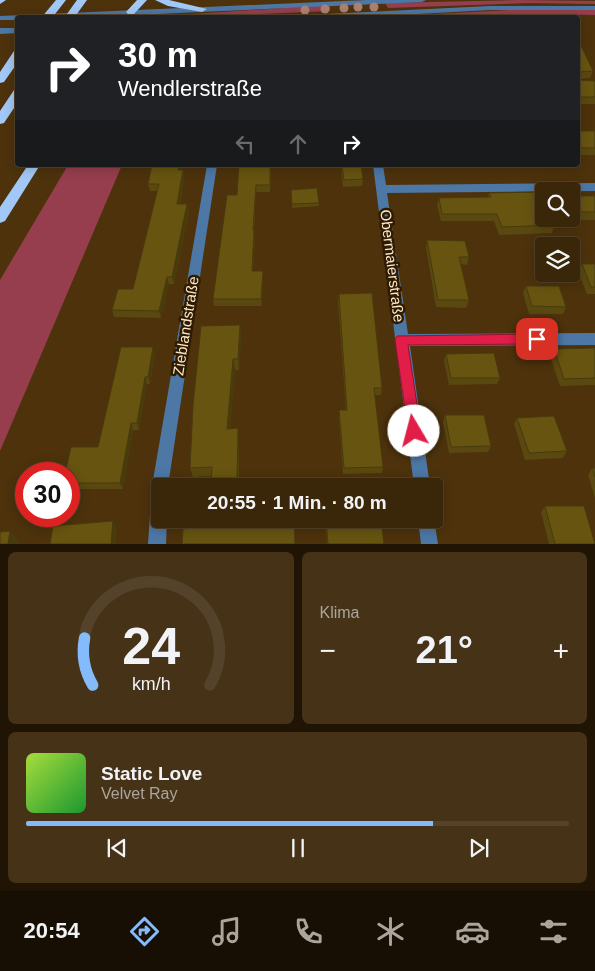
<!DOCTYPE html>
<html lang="de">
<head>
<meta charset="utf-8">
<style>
  :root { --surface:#3a2609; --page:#453217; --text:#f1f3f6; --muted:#aba59c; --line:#54432a; --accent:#84bcfb }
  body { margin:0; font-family:Arial,sans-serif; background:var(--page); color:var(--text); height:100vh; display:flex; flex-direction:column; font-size:19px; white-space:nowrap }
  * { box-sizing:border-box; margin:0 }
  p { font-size:16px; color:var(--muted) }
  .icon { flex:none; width:28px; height:28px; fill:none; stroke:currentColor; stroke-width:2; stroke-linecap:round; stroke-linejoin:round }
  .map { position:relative; height:544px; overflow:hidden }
  .drawer { display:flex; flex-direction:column; gap:8px; padding:8px; background:#201505; flex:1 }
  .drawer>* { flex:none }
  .guide { position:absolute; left:15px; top:15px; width:565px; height:152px; border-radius:5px; box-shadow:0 2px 12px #0003,0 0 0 1px var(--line); background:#202124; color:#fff; overflow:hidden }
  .buttons { position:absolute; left:535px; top:182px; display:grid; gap:10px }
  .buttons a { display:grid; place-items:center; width:45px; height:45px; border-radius:5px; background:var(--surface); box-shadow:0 2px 12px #0003,0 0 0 1px var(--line); font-size:25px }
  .speed { position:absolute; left:15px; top:462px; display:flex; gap:10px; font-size:25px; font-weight:700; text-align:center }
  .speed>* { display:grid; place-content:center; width:65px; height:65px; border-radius:50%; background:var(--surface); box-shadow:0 2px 12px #0003,0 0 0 1px var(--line); line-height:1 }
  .speed .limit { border:8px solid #d22; background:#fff; color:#111 }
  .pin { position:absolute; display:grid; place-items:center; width:42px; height:42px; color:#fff; margin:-21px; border-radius:10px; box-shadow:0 2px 8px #0006 }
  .me { position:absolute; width:55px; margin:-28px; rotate:352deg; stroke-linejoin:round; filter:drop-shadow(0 0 4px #0008) }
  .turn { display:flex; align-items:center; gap:18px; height:105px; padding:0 20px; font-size:22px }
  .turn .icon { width:65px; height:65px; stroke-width:2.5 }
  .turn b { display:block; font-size:35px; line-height:42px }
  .lanes { display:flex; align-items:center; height:48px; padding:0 20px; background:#0003; justify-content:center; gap:25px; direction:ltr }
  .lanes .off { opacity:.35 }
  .big { font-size:38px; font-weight:600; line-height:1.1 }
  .drawer .widget { flex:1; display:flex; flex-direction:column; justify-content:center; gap:8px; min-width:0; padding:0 18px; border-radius:8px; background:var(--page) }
  .drawer .dial { align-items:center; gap:0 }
  .dial svg { height:130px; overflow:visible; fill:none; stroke:var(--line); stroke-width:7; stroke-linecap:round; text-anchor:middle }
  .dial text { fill:var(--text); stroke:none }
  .song { display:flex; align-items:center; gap:15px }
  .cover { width:60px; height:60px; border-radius:8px; background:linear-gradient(135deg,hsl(80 70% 55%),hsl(130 70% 35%)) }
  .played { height:5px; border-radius:2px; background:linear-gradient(90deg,var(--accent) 75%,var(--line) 75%) }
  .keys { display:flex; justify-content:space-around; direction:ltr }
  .heat { display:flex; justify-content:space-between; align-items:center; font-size:28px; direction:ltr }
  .drawer .tiles { flex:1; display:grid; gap:8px; grid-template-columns:1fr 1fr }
  .widget:last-child { grid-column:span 2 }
  .trip { position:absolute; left:151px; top:478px; width:292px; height:50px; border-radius:5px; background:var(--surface); box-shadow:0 2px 12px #0003,0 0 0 1px var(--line); font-weight:600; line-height:50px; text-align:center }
  .dock { display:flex; height:80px; justify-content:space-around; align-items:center; background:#170f04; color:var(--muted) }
  .dock .icon { width:35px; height:35px }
  .dock .current { color:var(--accent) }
  .dock b { font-size:22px; color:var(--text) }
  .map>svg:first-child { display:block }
  .green { fill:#963e4d }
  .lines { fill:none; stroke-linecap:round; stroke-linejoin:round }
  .minor { fill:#4d77a5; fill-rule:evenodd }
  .tertiary { fill:#4d77a5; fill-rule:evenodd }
  .motorway { fill:#a1c8f6; fill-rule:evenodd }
  .tree { fill:#aa8071 }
  .wall { fill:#59480f }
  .shaded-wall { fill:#483b0c }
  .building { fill:#675411; stroke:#483b0c }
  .route { fill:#e11d48; stroke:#92132f }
  .labels { text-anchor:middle; stroke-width:5; stroke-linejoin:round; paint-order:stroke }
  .street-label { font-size:15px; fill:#fee8cd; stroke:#2f1b00 }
</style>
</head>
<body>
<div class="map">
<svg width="595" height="544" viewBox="0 0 595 544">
  <rect width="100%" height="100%" fill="#4d320c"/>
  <path class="green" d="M517 0 595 1V4L529 3 388 8 385 3Z
    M330 5V11L189 17 130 18Z
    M510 10H595V15C535 14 475 18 415 17L414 15Z
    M68 165H122L0 451V280Z"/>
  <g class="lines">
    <path class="minor" d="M207 165H217L168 486H160V519H167L166 544H148L152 486Z
      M373 165H383L386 185 595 183V191L387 193 408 334 595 333V345L410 346 430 486H414Z
      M418 519H434L438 544H421Z"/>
    <path class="tertiary" d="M366 0H426L422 2 69 18H18V20H0V16Z
      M490 6H595V10H490L345 18H281L285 16Z
      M0 28H18V33L0 34Z"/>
    <path class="motorway" d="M0 0H6L0 4Z
      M56 0H66L52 18H41Z
      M77 0H87L74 18H64Z
      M137 0H147L134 14H128L126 12Z
      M155 0H169L207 9 202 12 168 6Z
      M18 50V62L4 82 0 83V72L14 51Z
      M18 89V102L4 123 0 124V111L14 90Z
      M28 165H40L5 221 0 223V207Z"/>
  </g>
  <g class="tree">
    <circle cx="358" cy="7" r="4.5"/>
    <circle cx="374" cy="7" r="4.5"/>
    <circle cx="344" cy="8" r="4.5"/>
    <circle cx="325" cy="9" r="4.5"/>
    <circle cx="305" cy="10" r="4.5"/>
  </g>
  <path class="wall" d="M578 39 593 71 590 78 579 79V80L595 81V104H578Z
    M578 131H595V155H578Z
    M152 165H182L181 170H183L184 178 180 204H187L189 212 174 284H169L161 318 114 317 112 310 133 289 157 191H150L148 184Z
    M271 165 270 192H256L254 230 255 237 253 271H263L262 306H214L213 299 237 195Z
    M341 165H361L363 179 362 186 343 187Z
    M291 190 319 203V206L292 208Z
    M489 193 544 219H571V196H595V220H552L554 225 552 233 499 235 494 221H441L437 205 439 198 488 197Z
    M427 240 469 257 467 265 461 264 469 300 466 308 436 307 426 248Z
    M582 264H595V294H587L578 271Z
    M526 286 566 307 563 314H529L523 293Z
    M339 294 382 388 381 395H374L383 467 382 473 343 474 339 417V410H346L338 301Z
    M240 325 241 336 239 370H235L230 429 239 438V479L259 486 212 476 193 477 190 468Z
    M595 348V385L560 386 550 356 554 349Z
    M155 354 150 384H147L139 430H133L123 489H69V474L98 447Z
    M446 354 500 378 497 384 449 385 444 361Z
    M445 415 491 446 488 452 449 453 443 422Z
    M517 418 567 451 563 458 525 460 514 424Z
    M592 468H595V498L588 475Z
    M545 506 595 544H549L541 512Z
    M325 519H381L384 544H327Z"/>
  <path class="shaded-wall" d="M179 165H182L179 178 178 170Z
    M183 170 184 178 178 212 177 204Z
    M256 185V192L253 237V230Z
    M187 204 189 212 174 284 172 277Z
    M254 230 255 237 252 278V271Z
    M263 271V278L262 306 261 299Z
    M167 277 169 284 161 318 159 311Z
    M240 325 241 336 239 370 238 359Z
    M153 347 155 354 150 384 148 377Z
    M233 359 235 370 229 439 227 429Z
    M145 377 147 384 139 430 137 423Z
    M131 423 133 430 123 489 120 483Z
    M238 428 239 438 238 486 237 479Z
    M113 521 117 529 116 544H111Z
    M10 531 19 541 18 544H8Z"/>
  <path class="building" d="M578 39 593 71 579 72V80L595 81V97H578Z
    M578 131H595V148H578Z
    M152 165H179L178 170H183L177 204H187L172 277H167L159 311 112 310 118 289H133L159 184H148Z
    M239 165H270V185H256L253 230H254L252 271H263L261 299H213L227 195H237Z
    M342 165H361L363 179 344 180Z
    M317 188 319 203 292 204 291 190Z
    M540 192 542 196H544V219H552L554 225 502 227 497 214H442L439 198 491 197 489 193Z
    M571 196H595V212H571Z
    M427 240 465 241 469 257H459L469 300H438Z
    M582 264H595V287H591Z
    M526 286H559L566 307 532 306Z
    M372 293 382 388H374L383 467 344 468 339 410H347L339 294Z
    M240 325 238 359H233L227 429 238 428 237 479 258 478 259 486H211L212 467 190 468 193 406 201 326Z
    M121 347H153L148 377H145L137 423H131L120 483H69V474H65L71 447H98Z
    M595 348V378L564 379 554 349Z
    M494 353 500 378H451L446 354Z
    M445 415H484L491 446 451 447Z
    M554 416 567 451 529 453 517 418Z
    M592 468H595V477Z
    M545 506H584L595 544H555Z
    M210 519H259V524L294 522 295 544H182L183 529 210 527Z
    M326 519H381L384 544H328Z
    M113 521 111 544H50L53 526Z
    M10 531 8 544H0V532Z"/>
  <path class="route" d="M537 334 543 339 537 344 408 345 421 431 419 436 414 438 409 436 395 340 397 336Z"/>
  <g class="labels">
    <g class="street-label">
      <text transform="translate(392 266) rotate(83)" y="5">Obermaierstraße</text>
      <text transform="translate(186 326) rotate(-81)" y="5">Zieblandstraße</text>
    </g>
  </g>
</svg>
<div class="buttons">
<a><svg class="icon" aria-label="search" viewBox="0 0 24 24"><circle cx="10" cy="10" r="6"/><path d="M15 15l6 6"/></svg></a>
<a><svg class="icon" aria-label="layers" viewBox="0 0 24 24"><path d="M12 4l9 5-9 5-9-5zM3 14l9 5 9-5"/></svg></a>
</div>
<div class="speed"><div class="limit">30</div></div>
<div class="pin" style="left:537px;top:339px;background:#d93025"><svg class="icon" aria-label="arrive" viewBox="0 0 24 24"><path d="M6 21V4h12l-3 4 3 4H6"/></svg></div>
<svg class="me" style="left:414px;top:431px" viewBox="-20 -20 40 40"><circle r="19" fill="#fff"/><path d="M0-13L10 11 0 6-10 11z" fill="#e11d48"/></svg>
<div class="trip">20:55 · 1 Min. · 80 m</div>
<div class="guide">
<div class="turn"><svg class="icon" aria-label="right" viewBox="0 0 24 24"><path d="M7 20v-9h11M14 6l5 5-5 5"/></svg><div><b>30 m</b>Wendlerstraße</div></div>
<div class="lanes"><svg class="icon off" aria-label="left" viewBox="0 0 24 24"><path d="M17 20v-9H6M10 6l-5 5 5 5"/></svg><svg class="icon off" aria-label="ahead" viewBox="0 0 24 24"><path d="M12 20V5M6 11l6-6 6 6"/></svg><svg class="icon" aria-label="right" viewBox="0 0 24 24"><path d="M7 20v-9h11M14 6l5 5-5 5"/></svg></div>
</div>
</div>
<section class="drawer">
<div class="tiles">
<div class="widget dial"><svg viewBox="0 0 100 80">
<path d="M14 69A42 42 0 1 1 86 69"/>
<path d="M14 69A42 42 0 0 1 9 40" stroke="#84bcfb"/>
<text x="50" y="56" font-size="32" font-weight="700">24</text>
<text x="50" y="72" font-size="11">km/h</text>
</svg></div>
<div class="widget"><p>Klima</p>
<div class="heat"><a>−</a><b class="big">21°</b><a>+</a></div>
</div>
<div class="widget">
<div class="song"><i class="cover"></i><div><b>Static Love</b><p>Velvet Ray</p></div></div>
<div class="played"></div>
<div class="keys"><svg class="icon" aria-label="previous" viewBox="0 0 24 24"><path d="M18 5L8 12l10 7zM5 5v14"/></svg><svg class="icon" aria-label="pause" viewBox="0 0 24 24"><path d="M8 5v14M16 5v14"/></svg><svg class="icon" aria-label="next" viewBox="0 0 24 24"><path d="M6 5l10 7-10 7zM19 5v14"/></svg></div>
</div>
</div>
</section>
<nav class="dock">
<b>20:54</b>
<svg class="icon current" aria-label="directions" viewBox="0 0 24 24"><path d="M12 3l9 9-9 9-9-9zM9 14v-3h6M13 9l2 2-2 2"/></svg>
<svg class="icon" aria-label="music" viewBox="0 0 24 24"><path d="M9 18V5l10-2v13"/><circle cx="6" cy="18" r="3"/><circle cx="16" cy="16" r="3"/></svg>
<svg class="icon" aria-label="phone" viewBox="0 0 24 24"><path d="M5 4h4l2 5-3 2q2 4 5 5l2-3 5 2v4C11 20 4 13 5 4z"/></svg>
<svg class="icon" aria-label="climate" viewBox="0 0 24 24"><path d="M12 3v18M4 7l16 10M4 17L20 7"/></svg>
<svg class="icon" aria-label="car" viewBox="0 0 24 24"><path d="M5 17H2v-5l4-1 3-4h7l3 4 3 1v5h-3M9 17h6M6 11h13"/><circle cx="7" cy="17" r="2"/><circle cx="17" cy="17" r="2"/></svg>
<svg class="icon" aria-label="filters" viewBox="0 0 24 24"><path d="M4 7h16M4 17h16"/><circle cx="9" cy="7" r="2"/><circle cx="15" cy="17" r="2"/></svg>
</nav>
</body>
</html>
